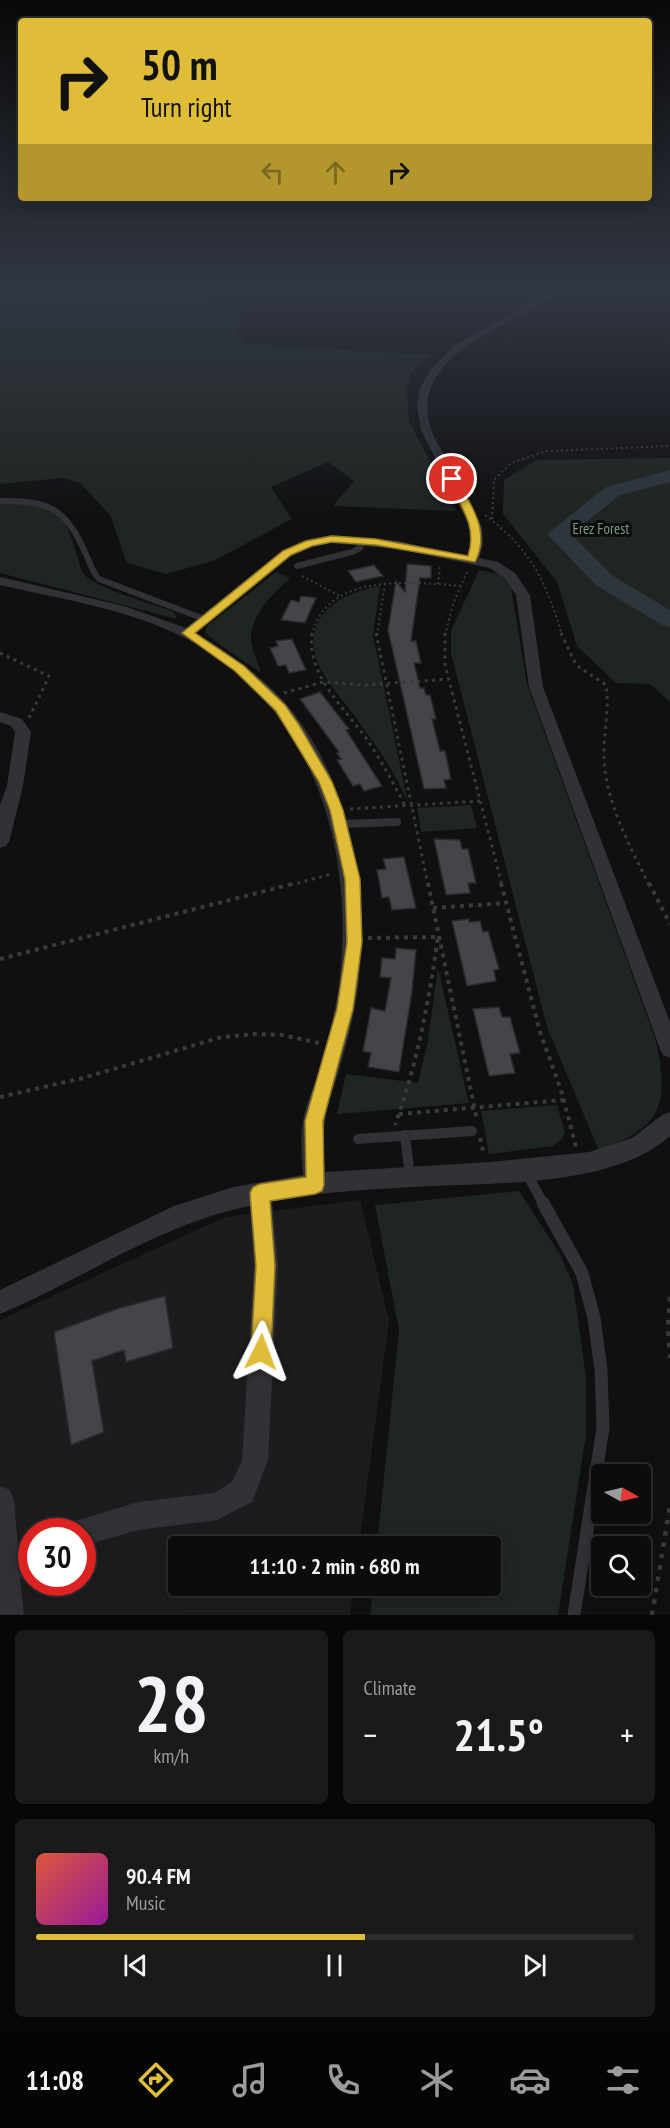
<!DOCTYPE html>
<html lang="en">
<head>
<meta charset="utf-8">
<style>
  :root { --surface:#0c0c0d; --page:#1a1a1b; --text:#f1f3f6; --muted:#9a9b9d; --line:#2c2c2e; --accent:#e0bd38 }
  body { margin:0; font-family:"PT Sans Narrow",sans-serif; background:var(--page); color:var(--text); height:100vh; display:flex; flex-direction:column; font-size:22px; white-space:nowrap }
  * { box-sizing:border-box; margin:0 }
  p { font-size:20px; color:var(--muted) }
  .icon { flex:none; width:33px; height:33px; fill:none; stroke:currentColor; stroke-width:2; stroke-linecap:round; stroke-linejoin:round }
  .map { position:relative; height:1615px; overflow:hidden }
  .drawer { display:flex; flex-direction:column; gap:15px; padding:15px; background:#070707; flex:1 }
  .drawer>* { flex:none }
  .banner { position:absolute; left:18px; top:18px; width:634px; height:183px; border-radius:6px; box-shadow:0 3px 15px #0003,0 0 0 2px var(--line); background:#e0bd38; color:#111; overflow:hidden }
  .needle { width:39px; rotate:98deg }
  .fabs { position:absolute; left:591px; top:1464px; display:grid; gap:12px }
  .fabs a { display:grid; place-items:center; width:60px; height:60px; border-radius:6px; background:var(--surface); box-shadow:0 3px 15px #0003,0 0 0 2px var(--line); font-size:30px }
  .speed { position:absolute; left:18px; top:1518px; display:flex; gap:12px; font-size:30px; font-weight:700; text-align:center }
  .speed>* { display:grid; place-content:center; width:78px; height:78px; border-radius:50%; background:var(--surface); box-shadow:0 3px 15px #0003,0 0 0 2px var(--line); line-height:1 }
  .speed .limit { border:9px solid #d22; background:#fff; color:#111 }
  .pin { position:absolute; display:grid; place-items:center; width:51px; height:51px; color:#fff; margin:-26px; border:3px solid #fff; border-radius:50%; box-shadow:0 2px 6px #0007 }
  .me { position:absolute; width:66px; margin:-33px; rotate:3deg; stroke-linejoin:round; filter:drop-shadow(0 0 4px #0008) }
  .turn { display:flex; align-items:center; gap:21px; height:126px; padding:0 24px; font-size:27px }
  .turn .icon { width:78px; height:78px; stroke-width:2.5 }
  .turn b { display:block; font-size:42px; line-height:51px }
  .lanes { display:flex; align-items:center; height:57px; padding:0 24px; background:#0003; justify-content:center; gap:30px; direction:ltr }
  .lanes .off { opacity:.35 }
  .big { font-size:45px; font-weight:800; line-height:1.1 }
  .drawer .tile { flex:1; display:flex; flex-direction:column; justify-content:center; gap:9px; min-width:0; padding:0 21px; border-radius:9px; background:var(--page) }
  .drawer .dial { align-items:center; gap:0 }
  .dial b { font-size:78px; line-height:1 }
  .song { display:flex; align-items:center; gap:18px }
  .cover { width:72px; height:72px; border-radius:9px; background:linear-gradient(135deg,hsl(10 70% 55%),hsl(300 70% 35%)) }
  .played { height:6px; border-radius:3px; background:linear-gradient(90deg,var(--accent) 55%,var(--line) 55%) }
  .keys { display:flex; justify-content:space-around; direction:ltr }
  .heat { display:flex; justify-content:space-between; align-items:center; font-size:33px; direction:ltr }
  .drawer .tiles { flex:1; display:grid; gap:15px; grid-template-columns:1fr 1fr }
  .tile:last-child { grid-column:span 2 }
  .trip { position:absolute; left:168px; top:1536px; width:333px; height:60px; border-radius:6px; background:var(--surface); box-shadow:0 3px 15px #0003,0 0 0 2px var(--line); font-weight:800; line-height:60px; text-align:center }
  .menu { display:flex; height:96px; justify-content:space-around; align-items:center; background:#050505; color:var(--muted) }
  .menu .icon { width:42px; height:42px }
  .menu .current { color:var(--accent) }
  .menu b { font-size:27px; color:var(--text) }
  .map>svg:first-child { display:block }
  .built { fill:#1c1c1e; fill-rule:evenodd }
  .green { fill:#1f2520 }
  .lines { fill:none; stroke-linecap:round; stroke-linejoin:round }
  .river { fill:#2f353c; fill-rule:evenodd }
  .building { fill:#444549; stroke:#2a2a2d; stroke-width:1.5 }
  .path-far3 { stroke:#393a3e; stroke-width:2; stroke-dasharray:2 3; stroke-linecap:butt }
  .path-far2 { stroke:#393a3e; stroke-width:3; stroke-dasharray:3 4.5; stroke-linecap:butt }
  .path-far1 { stroke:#393a3e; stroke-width:4; stroke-dasharray:4 5; stroke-linecap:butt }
  .path { stroke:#393a3e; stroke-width:4.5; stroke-dasharray:4.5 7; stroke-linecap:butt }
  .lane-far3 { stroke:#313136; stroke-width:6 }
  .lane-far2 { stroke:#313136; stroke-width:8 }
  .lane-far1 { stroke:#313136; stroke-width:10 }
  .lane { stroke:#313136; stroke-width:13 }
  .street { fill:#313136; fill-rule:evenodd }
  .route { fill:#e0bd38; stroke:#927b24; stroke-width:1.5 }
  .labels { text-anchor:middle; stroke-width:6; stroke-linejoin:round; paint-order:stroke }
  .far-park-label { font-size:15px; fill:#7a9a80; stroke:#0b0b0c }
</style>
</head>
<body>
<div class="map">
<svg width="670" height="1615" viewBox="0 0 670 1615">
  <rect width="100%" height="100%" fill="#101011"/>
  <path class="built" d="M360 1200 389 1321 359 1546H178V1586H354L350 1615H0V1320L225 1217ZM32 1532H82V1582H32Z"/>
  <path class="green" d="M0 287H160L219 303 245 305 235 335 247 344 430 355 410 374 407 390 409 421 456 511 333 506 354 481 328 462 271 487 292 519 213 561 166 574 127 563 110 515 80 483 62 478 0 484Z
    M670 458V702L650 684 616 683 577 646 557 582 503 514 504 480 536 460Z
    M26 503C62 509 67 522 77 555 79 560 80 568 83 573 92 587 155 605 173 611L177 619 0 573V504Z
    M479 570 499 574 511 587 527 684 656 1041C670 1107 661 1126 599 1151L547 1027 451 653V631Z
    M276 572 290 578C274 593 253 612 251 636 250 647 258 662 261 673 251 665 208 638 205 632L207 626Z
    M380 586 373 635 408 803C393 767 370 737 347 706 336 692 323 677 317 661 301 615 343 592 380 586Z
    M471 805 477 828 421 832 417 808Z
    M438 968 469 1103 337 1114 346 1074 418 1083 428 1040Z
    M557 1105 565 1133 562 1139 553 1146 489 1154 481 1111Z
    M519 1191 560 1254 573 1284 586 1377V1435L558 1615H370L373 1586H490V1546H377L399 1330 375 1205Z"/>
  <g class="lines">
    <path class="river" d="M670 470V482L620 495 571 534 613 576 670 610V627L662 625 597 586 547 534 606 487Z"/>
  </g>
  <path class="building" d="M407 564 431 566V578H420L411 641H416L421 663H414L420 688H424L426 695H430L436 719H432L440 751H445L451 779 444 780 446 788 424 789 388 630 396 581 405 592Z
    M374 565 383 576 356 582 348 571Z
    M301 596 316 598 305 623 281 620 291 600 299 602Z
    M292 639 306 670 289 673 286 665 278 666 270 648 278 646 276 641Z
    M320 692 349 729 346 730 382 786 364 791 360 784 353 786 337 760 341 759 337 753 339 752 300 699Z
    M434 839 460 840 462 849H468L476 883H468L470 893 446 895Z
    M404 857 416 908 392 910 389 897 382 898 377 870 386 869 383 859Z
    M469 919V922L480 921 483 932 488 931 499 969 494 970 496 981 467 986 452 921Z
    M396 948 416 950 412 992 399 1072 368 1067 371 1053 363 1051 371 1008 385 1011 391 978 380 977 382 958 395 959Z
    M499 1007 502 1017H510L520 1053 510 1054 515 1073 489 1076 473 1009Z
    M165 1296 173 1348 126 1362 124 1350 92 1361 104 1432 71 1445 54 1332 119 1308Z"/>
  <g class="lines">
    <path class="path-far3" d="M485 515C531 549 546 582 562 635
      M492 519 494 480 511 463 547 451 670 446
      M302 576 340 596
      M438 584 440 565
      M312 635C326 572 413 582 461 586
      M377 635 385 584
      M445 635 453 604 468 570"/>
    <path class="path-far2" d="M312 633C306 676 346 709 368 741 382 762 394 784 405 806
      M376 633 428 885
      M445 633V665L502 885
      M561 633 576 665 606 685C610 710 603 734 604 759 606 803 630 846 649 885
      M0 653 49 676 29 718
      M284 693 323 682 364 685 448 679
      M350 809 480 801
      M290 885 332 874"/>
    <path class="path-far1" d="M428 883 477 1120
      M501 883 540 1032 561 1090 576 1147
      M649 883 670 924
      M433 908 506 903
      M368 938 438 937C429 1001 417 1064 395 1125
      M0 959 296 883
      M0 1097 83 1078 222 1037 257 1034 282 1035 319 1043
      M399 1114 564 1100
      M480 1138 484 1155"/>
    <path class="path" d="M670 1297 668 1326 670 1358
      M652 1615 670 1505"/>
    <path class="lane-far3" d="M0 501C46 500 65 507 84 550 89 560 92 572 99 579L204 619
      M297 566 352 552 360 548 363 541"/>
    <path class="lane-far2" d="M340 824 397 822"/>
    <path class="lane-far1" d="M405 1135 410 1177
      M358 1139 472 1131
      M526 1172 544 1205"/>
    <path class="lane" d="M543 1203 582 1273 594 1318 601 1370 603 1428 574 1615"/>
    <path class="street" d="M558 287H569C522 324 406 349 431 429 434 439 441 449 446 458 458 481 470 504 482 527L483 545 479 558 498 562 515 573 530 595 543 687 670 1022V1058L663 1055 660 1049 529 687 516 595 505 579 490 568 398 549 331 543 312 546 291 556 196 633C224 650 249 667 273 690 350 766 374 896 356 999 352 1025 345 1050 338 1074 333 1090 327 1106 325 1122 322 1139 324 1156 325 1172L490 1162 589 1152 632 1138 662 1115 670 1112V1136C616 1185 502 1183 432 1186 378 1189 324 1191 272 1201L278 1266 268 1460 252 1502 217 1520 138 1530 82 1546V1532H68L72 1522 138 1502 214 1493 232 1482 242 1460 254 1266 250 1206C159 1224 84 1279 0 1314V1290L174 1206 233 1187 303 1175C302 1157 300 1138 303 1121 306 1104 313 1089 318 1073 327 1041 337 1009 340 976 355 840 308 698 179 635 123 608 60 599 0 585V577L124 606 186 628 283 550 305 540 331 535 398 541 467 556 471 545 470 527 421 430 417 407 420 388 432 368 454 346Z
      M0 712 22 719 31 732 23 786 9 842 6 846 0 848V805L7 786 15 732 11 726 0 722Z
      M0 1486 10 1490 14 1500 18 1549 32 1543V1572L20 1578 24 1615H0Z"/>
  </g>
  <linearGradient id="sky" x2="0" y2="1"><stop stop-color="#090909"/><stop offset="0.56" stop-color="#313743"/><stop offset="1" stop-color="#313743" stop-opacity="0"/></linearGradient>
  <rect width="670" height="514" fill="url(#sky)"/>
  <path class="route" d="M448 477 457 479C471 506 491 531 475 562L376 545 332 542 312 546 291 555 195 633 244 666 285 705 299 725 332 782 343 810 360 879 362 942 353 1009 323 1121 324 1185 322 1191 315 1194 270 1201 275 1266 271 1352 268 1359 261 1362 254 1359 251 1352 256 1266 250 1193 253 1187 260 1184 306 1177 305 1121 337 1009 347 942 345 879 330 810 319 782 276 711 235 671 182 633 283 551 306 541 332 536 376 539 468 556C478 526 460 505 447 479Z"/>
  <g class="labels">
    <g class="far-park-label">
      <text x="601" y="534">Erez Forest</text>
    </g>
  </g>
</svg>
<div class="fabs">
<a><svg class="needle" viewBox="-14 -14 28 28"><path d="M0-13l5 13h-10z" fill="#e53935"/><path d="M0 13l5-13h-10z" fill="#9a9b9d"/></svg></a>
<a><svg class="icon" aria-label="search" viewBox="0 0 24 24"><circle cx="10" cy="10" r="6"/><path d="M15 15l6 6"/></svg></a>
</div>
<div class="speed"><div class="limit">30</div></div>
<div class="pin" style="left:452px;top:479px;background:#d93025"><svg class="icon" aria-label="arrive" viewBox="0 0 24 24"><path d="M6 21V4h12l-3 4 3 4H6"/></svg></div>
<svg class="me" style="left:261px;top:1352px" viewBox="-20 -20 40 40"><path d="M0-17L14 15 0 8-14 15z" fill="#e0bd38" stroke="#fff" stroke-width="4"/></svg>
<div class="trip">11:10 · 2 min · 680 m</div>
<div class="banner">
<div class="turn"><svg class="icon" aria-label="right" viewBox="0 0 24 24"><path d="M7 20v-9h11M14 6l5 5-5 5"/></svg><div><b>50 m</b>Turn right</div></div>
<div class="lanes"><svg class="icon off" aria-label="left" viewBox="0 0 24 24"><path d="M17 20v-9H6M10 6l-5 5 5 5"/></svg><svg class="icon off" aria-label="ahead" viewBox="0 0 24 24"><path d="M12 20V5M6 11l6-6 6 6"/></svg><svg class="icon" aria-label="right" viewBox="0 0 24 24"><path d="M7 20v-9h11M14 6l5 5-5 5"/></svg></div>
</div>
</div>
<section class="drawer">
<div class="tiles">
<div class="tile dial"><b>28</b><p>km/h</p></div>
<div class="tile"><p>Climate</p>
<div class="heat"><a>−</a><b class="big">21.5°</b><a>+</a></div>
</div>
<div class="tile">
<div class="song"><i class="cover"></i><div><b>90.4 FM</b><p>Music</p></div></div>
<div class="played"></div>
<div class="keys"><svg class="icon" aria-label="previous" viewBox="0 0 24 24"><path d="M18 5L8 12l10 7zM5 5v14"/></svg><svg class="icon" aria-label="pause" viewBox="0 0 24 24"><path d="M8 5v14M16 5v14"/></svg><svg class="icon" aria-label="next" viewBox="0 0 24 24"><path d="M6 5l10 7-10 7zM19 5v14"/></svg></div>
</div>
</div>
</section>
<nav class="menu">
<b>11:08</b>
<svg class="icon current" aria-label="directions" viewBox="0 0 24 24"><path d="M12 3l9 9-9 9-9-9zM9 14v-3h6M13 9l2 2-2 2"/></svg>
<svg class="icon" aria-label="music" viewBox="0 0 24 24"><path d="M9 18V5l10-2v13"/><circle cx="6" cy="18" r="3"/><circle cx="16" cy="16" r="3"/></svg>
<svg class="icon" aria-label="phone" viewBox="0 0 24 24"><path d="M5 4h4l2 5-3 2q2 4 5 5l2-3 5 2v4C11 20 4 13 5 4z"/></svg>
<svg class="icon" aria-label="climate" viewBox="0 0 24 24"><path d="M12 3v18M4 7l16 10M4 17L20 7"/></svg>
<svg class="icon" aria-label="car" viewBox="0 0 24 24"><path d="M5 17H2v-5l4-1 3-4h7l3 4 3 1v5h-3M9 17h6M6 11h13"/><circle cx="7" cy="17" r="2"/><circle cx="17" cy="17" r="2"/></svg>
<svg class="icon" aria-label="filters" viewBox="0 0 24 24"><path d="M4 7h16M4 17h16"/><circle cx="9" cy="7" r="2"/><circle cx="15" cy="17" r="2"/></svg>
</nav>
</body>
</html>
